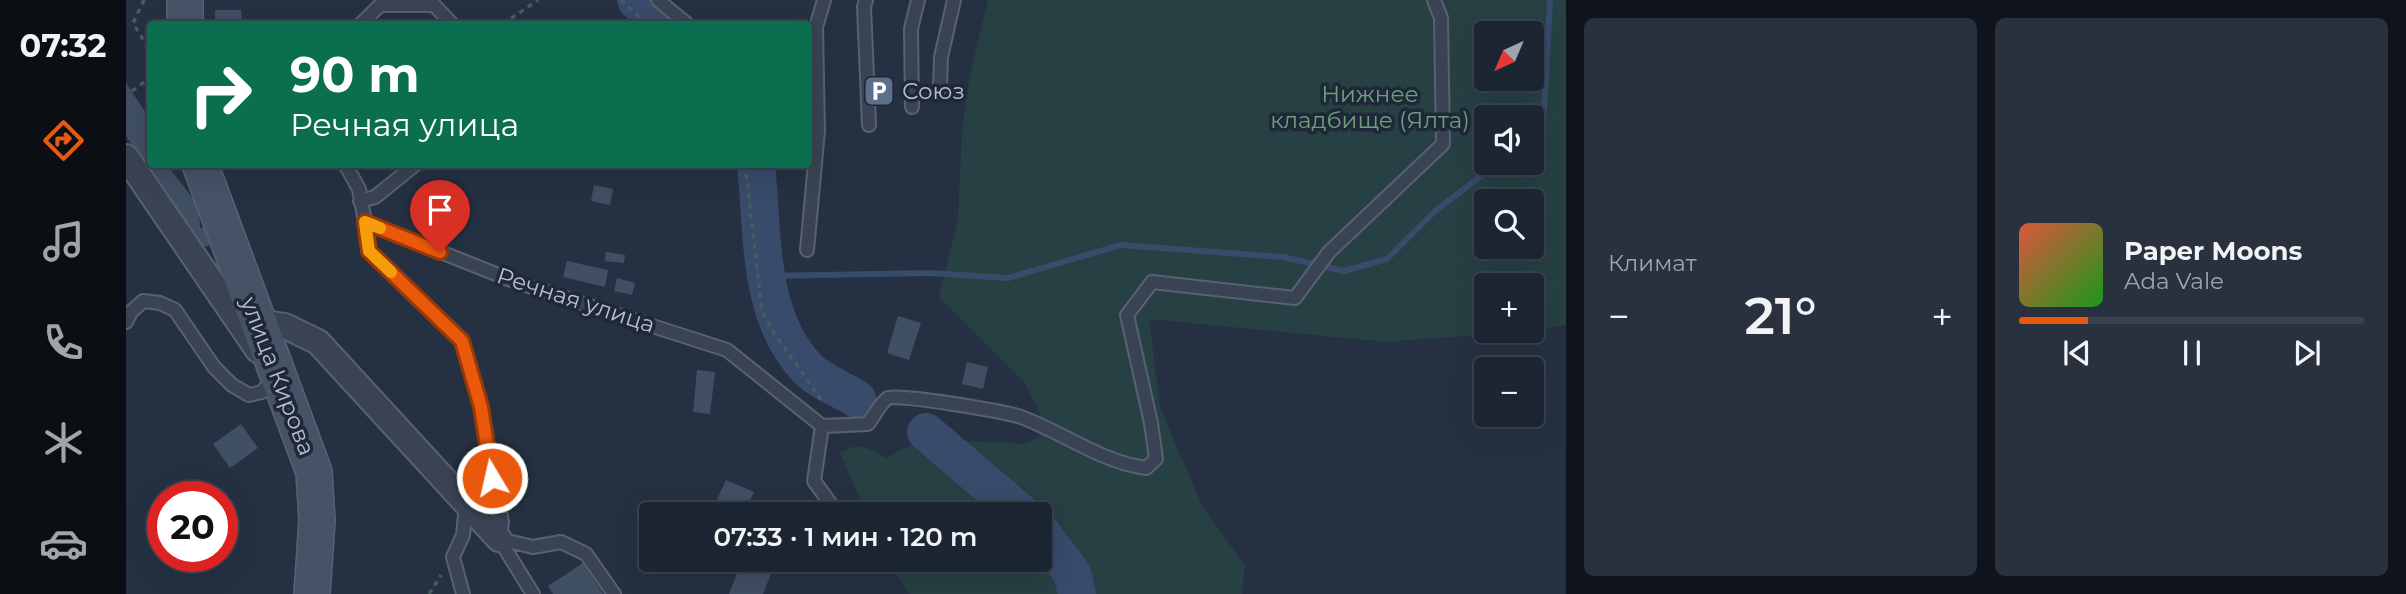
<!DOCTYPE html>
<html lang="ru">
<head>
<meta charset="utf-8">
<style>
  :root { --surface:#1c2532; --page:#29313e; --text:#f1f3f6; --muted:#a0a5ac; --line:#3a424d; --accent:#ea580c }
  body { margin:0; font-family:Montserrat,sans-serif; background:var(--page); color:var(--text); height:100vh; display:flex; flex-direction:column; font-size:26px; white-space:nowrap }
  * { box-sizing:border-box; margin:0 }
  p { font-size:23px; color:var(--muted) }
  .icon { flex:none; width:38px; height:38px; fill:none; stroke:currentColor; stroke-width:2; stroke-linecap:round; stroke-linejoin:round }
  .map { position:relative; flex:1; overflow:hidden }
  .drawer { display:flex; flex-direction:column; gap:18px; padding:18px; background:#0f141c; width:840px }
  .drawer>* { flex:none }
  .banner { position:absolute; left:21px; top:21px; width:665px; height:147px; border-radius:7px; box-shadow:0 7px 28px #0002,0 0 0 2px var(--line); background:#0b6e4f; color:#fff; overflow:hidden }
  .needle { width:46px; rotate:224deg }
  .fabs { position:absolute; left:1348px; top:21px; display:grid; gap:14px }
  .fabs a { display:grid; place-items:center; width:70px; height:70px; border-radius:7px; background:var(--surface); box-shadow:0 7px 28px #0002,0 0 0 2px var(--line); font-size:35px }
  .speed { position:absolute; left:21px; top:481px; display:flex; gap:14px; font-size:35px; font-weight:700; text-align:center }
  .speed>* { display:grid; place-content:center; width:91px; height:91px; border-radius:50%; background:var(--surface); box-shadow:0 7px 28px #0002,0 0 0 2px var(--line); line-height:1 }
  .speed .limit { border:10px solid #d22; background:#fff; color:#111 }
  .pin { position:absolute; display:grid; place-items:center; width:60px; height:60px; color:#fff; margin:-72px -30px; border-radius:50% 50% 50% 0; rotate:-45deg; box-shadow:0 0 7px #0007 }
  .pin .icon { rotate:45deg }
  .me { position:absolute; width:77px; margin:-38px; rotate:351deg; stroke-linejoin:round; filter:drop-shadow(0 0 5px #0008) }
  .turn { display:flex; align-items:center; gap:24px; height:147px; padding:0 28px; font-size:32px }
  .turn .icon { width:91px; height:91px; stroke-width:2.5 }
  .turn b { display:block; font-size:49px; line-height:60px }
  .big { font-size:52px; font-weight:600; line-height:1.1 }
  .drawer .widget { flex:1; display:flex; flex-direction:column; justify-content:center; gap:10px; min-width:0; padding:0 24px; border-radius:10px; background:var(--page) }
  .song { display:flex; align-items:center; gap:21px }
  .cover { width:84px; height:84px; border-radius:10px; background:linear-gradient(135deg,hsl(10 70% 55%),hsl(120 70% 35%)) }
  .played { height:7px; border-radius:4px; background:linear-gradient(90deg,var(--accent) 20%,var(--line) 20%) }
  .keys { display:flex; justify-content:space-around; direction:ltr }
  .heat { display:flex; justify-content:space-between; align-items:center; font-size:38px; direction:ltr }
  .drawer .tiles { flex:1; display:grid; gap:18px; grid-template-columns:repeat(2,1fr) }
  .trip { position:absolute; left:513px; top:502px; width:413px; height:70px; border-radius:7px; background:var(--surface); box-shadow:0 7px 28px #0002,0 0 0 2px var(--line); font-weight:600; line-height:70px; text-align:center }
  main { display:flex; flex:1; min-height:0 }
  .dock { display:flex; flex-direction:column; width:126px; justify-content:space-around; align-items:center; background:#0b0f14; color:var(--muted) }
  .dock .icon { width:49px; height:49px }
  .dock .selected { color:var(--accent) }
  .dock b { font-size:32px; color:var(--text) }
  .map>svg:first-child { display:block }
  .green { fill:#274044; fill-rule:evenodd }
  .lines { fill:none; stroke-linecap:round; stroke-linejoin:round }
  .stream { stroke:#384b6b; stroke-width:6 }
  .river { stroke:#384b6b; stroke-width:38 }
  .building { fill:#414f63 }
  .lane-casing { stroke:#586170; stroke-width:16 }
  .street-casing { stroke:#586170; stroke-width:28 }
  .secondary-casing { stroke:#586170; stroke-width:38 }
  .path { stroke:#455d61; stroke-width:3.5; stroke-dasharray:5 5; stroke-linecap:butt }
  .lane { stroke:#394353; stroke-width:12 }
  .street { stroke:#394353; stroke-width:24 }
  .secondary { stroke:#475266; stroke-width:35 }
  .route-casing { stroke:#983908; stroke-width:18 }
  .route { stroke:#ea580c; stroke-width:12 }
  .slow { stroke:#f59e0b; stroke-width:12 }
  .labels { text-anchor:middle; stroke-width:7; stroke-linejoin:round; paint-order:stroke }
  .poi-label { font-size:23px; fill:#b7becd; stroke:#1e2838; text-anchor:start }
  .park-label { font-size:23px; fill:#6c9f7a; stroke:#1e2838 }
  .street-label { font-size:23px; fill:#b7becd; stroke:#1e2838 }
</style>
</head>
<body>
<main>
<nav class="dock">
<b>07:32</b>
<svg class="icon selected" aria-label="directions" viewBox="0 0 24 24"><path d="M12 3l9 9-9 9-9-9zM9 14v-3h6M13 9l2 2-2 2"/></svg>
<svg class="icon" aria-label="music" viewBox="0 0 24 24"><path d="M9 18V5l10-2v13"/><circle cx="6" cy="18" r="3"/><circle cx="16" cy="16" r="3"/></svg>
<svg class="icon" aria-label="phone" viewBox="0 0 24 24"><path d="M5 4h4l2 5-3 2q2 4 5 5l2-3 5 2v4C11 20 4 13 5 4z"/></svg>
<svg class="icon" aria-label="climate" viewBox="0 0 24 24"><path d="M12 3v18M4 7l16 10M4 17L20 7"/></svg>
<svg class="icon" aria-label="car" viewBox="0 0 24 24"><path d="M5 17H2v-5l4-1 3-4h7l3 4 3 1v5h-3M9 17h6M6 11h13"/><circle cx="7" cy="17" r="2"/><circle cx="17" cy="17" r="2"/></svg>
</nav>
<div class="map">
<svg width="1440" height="594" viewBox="0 0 1440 594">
  <rect width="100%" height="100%" fill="#253143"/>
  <path class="green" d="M862 0H1440V325L1405 330V285H1360V331H1402L1260 342 1023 319 1034 408 1076 505 1119 566 1116 594H784L760 560H914V514H740L714 453C732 441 743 448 760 458L796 439 900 444 913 437 918 421 898 382 813 297 832 221 836 130 845 70ZM1360 33H1405V79H1360ZM1360 117H1405V163H1360ZM1360 201H1405V247H1360Z"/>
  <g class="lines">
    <path class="stream" d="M1405 137 1417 128 1424 0
      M641 276 804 273 882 278 995 245 1157 257 1218 271 1261 259 1308 212 1372 163"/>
    <path class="river" d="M510 0 537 24
      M630 164C637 231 631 316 681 368 693 381 715 389 731 399
      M800 432 896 514
      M914 531 946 573 951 594"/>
  </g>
  <path class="building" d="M89 10H115L116 24H89Z
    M0 83 24 119V164H40L73 206 74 228 80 227 85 245 73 248 0 136Z
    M468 185 487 189 484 205 465 201Z
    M480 252 499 255 498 263 479 261Z
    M441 261 482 270 479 287 437 277Z
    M491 278 509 283 506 295 488 291Z
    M772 316 795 323 783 360 761 353Z
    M841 362 862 367 857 389 836 384Z
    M571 370 589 372 584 414 567 412Z
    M115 424 132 448 104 468 87 444Z
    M600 480 628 492 618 514H600L587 508Z
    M616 560H633L648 566 637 594H603Z
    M457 563 477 594H427L422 586Z"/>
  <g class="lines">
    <g class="lane-casing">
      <path id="lane" d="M532 0 561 24
        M740 0 738 7 743 125
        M235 24 254 5H308L326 24
        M814 88 815 57 828 0
        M786 107 785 29 792 0
        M682 141 692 131 690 27 698 0
        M219 164 233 189 239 222
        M234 201 249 197 290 164
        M681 250 692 131
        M0 322 5 312 17 301 34 303 49 310 88 367 106 385 123 395 136 392 146 380
        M696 426 742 424C748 416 754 403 762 398 770 393 881 412 895 417 938 433 975 462 1020 468L1030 459 1025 423 1001 315 1026 282 1169 298 1203 252 1317 144 1315 18 1308 0
        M373 539 376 522 355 407 336 341 243 251 239 222 390 282 601 350 696 426 688 481 712 514
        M373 539 407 547 435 542 460 554 488 594
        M373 539 407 594
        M337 594 327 557 337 535 340 505"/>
    </g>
    <g class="street-casing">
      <path id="street" d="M0 157 132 350
        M131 322 159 326 192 342 373 539"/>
    </g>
    <g class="secondary-casing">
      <path id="secondary" d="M59 24V0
        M74 164 188 472 191 520 186 594"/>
    </g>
    <path class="path" d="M18 0 7 23 20 44 24 69
      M495 0 521 24
      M377 24 412 0
      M6 91 24 78
      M619 164 636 312 648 333 694 398 692 405
      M303 594 315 575"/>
    <use href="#lane" class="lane"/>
    <use href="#street" class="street"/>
    <use href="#secondary" class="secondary"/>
  </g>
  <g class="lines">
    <g class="route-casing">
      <path id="route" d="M314 252 239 222 243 251 336 341 355 407 366 478"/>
    </g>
    <use href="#route" class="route"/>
    <path class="slow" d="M254 228 239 222 243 251 265 272"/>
  </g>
  <defs>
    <g id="parking-square" transform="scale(1.575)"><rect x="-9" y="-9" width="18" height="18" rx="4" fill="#5c6f8a" stroke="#1e2838"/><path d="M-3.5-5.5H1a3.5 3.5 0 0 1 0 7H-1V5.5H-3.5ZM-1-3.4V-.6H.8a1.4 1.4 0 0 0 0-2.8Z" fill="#fff"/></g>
  </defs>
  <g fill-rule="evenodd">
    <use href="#parking-square" x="753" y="91"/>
  </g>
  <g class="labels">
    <g class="poi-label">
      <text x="776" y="99">Союз</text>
    </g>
    <g class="park-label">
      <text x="1244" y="102">Нижнее<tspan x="1244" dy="26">кладбище (Ялта)</tspan></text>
    </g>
    <g class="street-label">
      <text transform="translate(450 300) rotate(18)" y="8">Речная улица</text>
      <text transform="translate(152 376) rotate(69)" y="8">улица Кирова</text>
    </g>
  </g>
</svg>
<div class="fabs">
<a><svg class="needle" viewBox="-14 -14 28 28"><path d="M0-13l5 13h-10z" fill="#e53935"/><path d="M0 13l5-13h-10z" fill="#a0a5ac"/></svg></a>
<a><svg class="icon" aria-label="sound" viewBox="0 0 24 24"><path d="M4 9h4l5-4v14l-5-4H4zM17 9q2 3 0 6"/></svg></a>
<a><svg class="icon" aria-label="search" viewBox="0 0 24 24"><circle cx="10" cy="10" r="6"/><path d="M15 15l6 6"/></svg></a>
<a>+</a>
<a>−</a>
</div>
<div class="speed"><div class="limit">20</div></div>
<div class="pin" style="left:314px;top:252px;background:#d93025"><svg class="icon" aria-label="arrive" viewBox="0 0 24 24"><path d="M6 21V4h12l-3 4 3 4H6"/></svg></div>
<svg class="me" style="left:366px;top:478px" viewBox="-20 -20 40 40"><circle r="17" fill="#ea580c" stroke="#fff" stroke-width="3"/><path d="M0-11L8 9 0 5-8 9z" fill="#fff"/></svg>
<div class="trip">07:33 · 1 мин · 120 m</div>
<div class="banner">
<div class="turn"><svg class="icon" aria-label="right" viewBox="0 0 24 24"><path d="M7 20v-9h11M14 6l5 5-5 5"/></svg><div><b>90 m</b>Речная улица</div></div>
</div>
</div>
<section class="drawer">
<div class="tiles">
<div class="widget"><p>Климат</p>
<div class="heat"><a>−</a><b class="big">21°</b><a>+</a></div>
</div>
<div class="widget">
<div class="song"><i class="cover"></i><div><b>Paper Moons</b><p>Ada Vale</p></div></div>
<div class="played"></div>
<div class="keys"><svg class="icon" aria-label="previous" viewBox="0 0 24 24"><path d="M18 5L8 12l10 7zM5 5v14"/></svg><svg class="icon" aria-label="pause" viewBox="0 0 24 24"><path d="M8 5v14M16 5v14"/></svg><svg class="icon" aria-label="next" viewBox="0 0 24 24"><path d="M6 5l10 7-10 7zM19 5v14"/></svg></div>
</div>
</div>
</section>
</main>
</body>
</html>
